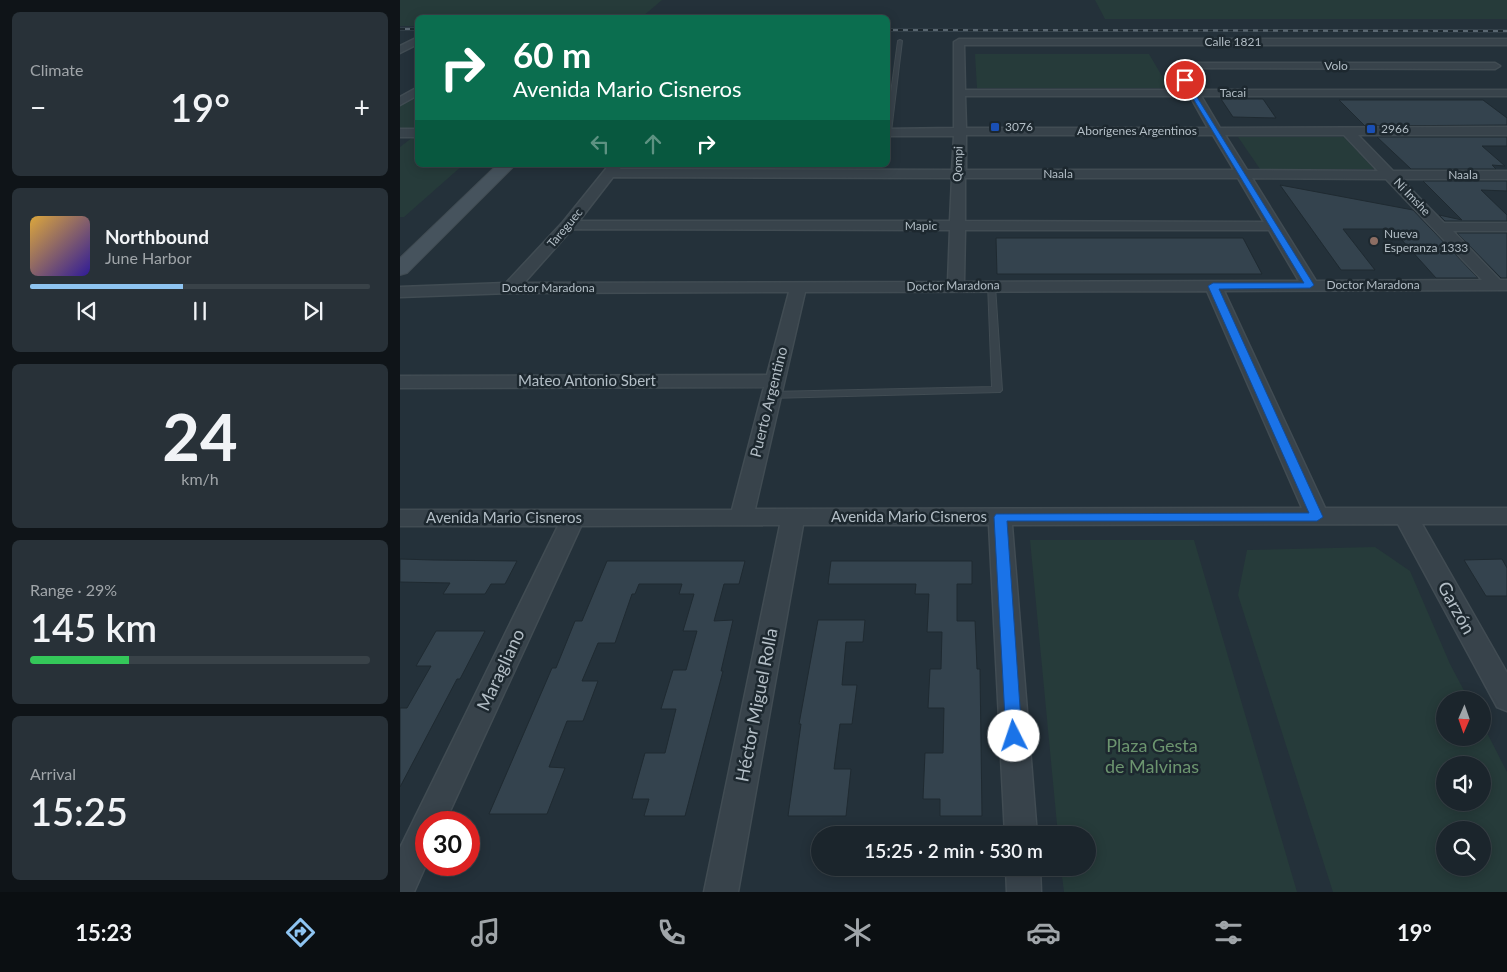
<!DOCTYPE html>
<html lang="en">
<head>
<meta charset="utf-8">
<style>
  :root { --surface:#1b252c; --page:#283138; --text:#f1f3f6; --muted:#a0a5a9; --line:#394248; --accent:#8ec4f1 }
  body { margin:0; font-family:Lato,sans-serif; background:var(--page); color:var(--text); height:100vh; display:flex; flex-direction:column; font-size:19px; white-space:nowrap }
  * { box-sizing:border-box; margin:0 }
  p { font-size:16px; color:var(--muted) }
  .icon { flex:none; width:28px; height:28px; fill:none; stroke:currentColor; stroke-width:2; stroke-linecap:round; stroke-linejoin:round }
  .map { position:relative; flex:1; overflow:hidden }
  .panel { display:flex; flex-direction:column; gap:12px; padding:12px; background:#0f1418; width:400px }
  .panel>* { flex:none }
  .top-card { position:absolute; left:15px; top:15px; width:475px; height:152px; border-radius:8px; box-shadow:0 2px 12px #0003,0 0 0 1px var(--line); background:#0b6e4f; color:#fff; overflow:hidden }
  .needle { width:32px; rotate:182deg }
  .fabs { position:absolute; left:1036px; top:691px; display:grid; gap:10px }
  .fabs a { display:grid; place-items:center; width:55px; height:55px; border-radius:50%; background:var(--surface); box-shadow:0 2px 12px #0003,0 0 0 1px var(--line); font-size:25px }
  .speed { position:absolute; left:15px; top:811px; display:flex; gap:10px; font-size:25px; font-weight:700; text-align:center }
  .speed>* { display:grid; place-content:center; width:65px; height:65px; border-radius:50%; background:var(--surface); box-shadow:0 2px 12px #0003,0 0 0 1px var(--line); line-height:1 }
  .speed .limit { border:8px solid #d22; background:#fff; color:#111 }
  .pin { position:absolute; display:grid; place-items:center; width:42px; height:42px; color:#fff; margin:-21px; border:2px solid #fff; border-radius:50%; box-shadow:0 1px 5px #0007 }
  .me { position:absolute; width:55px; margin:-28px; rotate:356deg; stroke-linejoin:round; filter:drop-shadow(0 0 4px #0008) }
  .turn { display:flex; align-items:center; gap:18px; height:105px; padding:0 15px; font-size:22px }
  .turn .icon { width:65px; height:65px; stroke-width:2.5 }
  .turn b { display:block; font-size:35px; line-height:42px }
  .lanes { display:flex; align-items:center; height:48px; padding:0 15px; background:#0003; justify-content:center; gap:25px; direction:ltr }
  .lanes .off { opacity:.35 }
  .big { font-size:38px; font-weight:600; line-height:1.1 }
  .panel .widget { flex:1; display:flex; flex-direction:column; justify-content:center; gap:8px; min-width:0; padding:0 18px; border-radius:8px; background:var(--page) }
  .panel .dial { align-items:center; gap:0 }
  .dial b { font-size:65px; line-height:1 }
  .song { display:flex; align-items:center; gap:15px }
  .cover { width:60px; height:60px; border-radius:8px; background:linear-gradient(135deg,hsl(40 70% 55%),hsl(250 70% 35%)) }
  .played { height:5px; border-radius:2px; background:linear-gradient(90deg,var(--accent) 45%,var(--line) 45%) }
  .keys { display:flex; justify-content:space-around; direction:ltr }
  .heat { display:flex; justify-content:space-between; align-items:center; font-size:28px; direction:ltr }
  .charge { height:8px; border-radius:4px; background:linear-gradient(90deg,#34c759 29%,var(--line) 0) }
  .trip { position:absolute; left:411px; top:826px; width:285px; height:50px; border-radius:25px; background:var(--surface); box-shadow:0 2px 12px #0003,0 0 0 1px var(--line); font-weight:600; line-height:50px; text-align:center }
  .tab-bar { display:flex; height:80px; justify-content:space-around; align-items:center; background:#0b0f12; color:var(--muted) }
  .tab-bar .icon { width:35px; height:35px }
  .tab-bar .on { color:var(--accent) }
  .tab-bar b { font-size:22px; color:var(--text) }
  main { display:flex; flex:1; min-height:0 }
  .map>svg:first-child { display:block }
  .green { fill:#263b3a; fill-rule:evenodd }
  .building { fill:#34434e; stroke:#1f2a31 }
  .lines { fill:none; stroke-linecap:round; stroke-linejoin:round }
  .lane-casing { stroke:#414c53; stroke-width:2 }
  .street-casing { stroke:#414c53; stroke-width:3 }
  .secondary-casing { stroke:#414c53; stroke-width:2 }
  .lane { fill:#38434b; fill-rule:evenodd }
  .street { fill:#38434b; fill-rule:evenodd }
  .secondary { fill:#46535d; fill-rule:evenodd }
  .rail-casing { stroke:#5a6771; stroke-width:2.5 }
  .rail { stroke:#1d282f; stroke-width:2; stroke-dasharray:5; stroke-linecap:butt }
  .route { fill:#1a73e8; stroke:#114b97 }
  .transit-dot { fill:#1a4fb4; stroke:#1d282f; stroke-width:2 }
  .education-dot { fill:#8d6e63; stroke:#1d282f; stroke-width:2 }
  .labels { text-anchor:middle; stroke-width:5; stroke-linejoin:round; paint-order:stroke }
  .far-street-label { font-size:12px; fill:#b3bec6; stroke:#1d282f }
  .far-poi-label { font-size:12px; fill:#b3bec6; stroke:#1d282f; text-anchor:start }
  .street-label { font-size:15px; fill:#b3bec6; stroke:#1d282f }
  .near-street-label { font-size:18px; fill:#b3bec6; stroke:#1d282f }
  .near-park-label { font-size:18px; fill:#6c956f; stroke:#1d282f }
</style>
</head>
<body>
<main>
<section class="panel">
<div class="widget"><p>Climate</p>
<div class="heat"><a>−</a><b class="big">19°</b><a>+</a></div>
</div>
<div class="widget">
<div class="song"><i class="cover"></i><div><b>Northbound</b><p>June Harbor</p></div></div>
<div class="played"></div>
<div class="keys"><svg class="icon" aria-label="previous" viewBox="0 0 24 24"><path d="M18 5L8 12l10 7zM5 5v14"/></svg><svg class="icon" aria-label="pause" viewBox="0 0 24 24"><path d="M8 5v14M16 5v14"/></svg><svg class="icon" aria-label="next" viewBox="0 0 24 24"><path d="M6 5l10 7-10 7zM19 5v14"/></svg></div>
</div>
<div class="widget dial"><b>24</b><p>km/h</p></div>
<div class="widget"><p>Range · 29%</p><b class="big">145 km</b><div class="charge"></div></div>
<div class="widget"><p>Arrival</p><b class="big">15:25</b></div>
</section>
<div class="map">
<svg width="1107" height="892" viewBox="0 0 1107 892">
  <rect width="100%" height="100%" fill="#24313a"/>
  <path class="green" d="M0 0H262L242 17 18 18 17 26H0Z
    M695 0H1107V19H705Z
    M575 54H749L769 88H577Z
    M17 92V129H0V104Z
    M13 137H17L18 165H63L4 217H0V147Z
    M838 137H944L974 169H860Z
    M630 540H794L897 892H664L661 868H688V835H658Z
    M975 547 1010 571 1050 664 1069 700H1045V738H1082L1083 725 1107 772V892H933L838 595 847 550ZM1045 765H1082V802H1045ZM1045 830H1082V868H1045Z"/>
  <path class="building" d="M821 99H863L876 118 833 117Z
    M939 100H1083L1107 118V125L965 126Z
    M977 137H1107V146H1082L1105 166 1092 165 1096 169H1011Z
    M1023 181H1107V191L1081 190 1107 215V221H1045L1039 215 1062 220Z
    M880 185 1013 210 1078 278H1036L992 229H943L975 270H941Z
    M1057 233H1107V278H1101Z
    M596 238H843L862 274H597Z
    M0 559 33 560 117 561 105 584H91L85 594H43L50 583 0 582Z
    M1102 559 1107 568V596H1086L1064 560Z
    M207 561H345L339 584H324L314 621 333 620 321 671H323L285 816H244L249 799H232L245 753H265L276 709H261L273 670H286L297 631H283L294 594H279L282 584H239L235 594H232L215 643H198L182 681H198L183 721H167L149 767 165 768 147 814H89L152 668H156L175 621H182Z
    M431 561H572V584H557V621H575L577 669H580L582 816H540V799H523L525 753H543L544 708H528L530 669H541L542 632H527L529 594H515L516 584H428Z
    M418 620H465L463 642H446L442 685H457L452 724H440L434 769H451L446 816H388L401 724H399Z
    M36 631H85L60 679H57L0 787V708H7L31 666H16Z"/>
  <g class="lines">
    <g class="lane-casing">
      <path id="lane" d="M500 40 502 41 491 132 488 134V115L498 41Z
        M588 284H594L595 286 602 390 600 392 370 398 365 395 370 392 592 387Z"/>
    </g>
    <g class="street-casing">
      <path id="street" d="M18 37V44L0 53V46Z
        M559 39H1107V45H564L565 90H786L782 83 787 80 791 81 796 90H1107V96H801L820 128 1107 127V135H958L993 171H1107V179H1001L1044 223H1107V231H1053L1100 280H1107V290L824 291 925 508H1107V524H1022L1107 673V711L1097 707 998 524 612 525 637 835H605L589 525H403L338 892H304L380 525 181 526 45 822H26V865L14 892H0V848L158 526H0V510H332L364 387 0 388V376L367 375 389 292 111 293 0 297V287L106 283 163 222 209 165H222L220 169 552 170 554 136H488V129L554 128V42ZM565 96H790L808 128H566ZM566 135H813L834 170H566ZM825 135H944L978 171 847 170ZM213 177 552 178 550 221H179ZM565 178H838L864 222 565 221ZM852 178 986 179 1082 280 916 281ZM172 229 550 230 548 282 124 283ZM565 230H869L899 281 564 282ZM807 291 902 508 355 509 405 292Z
        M777 63H1095L1100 66 1095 69 773 68 772 66Z
        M18 87V95L0 105V97Z
        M0 129H18V137H0Z
        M606 868H640L641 892H607Z"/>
    </g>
    <g class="secondary-casing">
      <path id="secondary" d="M97 165H115L7 273 0 275V258Z"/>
    </g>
    <use href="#lane" class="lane"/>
    <use href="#street" class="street"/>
    <use href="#secondary" class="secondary"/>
    <g class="rail-casing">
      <path id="rail" d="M0 29H18
        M488 30 1107 31"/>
    </g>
    <use href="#rail" class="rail"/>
  </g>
  <path class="route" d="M785 78 914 285 910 288 819 289 923 517 917 521H607L622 736 620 740 614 742 609 740 606 736 594 517 596 514 909 513 808 286 813 283H904L782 80Z"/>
  <g class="transit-dot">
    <rect x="590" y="122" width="10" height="10" rx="2.5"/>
    <rect x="966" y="124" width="10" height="10" rx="2.5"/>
  </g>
  <circle class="education-dot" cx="974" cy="241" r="5"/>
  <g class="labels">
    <g class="far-street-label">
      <text x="833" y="46">Calle 1821</text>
      <text x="936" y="70">Volo</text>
      <text x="833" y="97">Tacai</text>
      <text x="737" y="135">Aborígenes Argentinos</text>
      <text transform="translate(558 164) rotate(-88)" y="4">Qompi</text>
      <text x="658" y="178">Naala</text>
      <text x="1063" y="179">Naala</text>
      <text transform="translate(1012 197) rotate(46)" y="4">Ni Imshe</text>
      <text x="521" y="230">Mapic</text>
      <text transform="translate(165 228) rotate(-50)" y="4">Tareguec</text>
      <text x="973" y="289">Doctor Maradona</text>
      <text transform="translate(553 286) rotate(-1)" y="4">Doctor Maradona</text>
      <text x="148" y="292">Doctor Maradona</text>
    </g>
    <g class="far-poi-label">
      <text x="605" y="131">3076</text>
      <text x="981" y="133">2966</text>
      <text x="984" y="238">Nueva<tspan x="984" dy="14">Esperanza 1333</tspan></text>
    </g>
    <g class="street-label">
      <text x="187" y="386">Mateo Antonio Sbert</text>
      <text transform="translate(369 402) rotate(-76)" y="5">Puerto Argentino</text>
      <text x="509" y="522">Avenida Mario Cisneros</text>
      <text x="104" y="523">Avenida Mario Cisneros</text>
    </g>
    <g class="near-street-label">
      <text transform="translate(1056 608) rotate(61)" y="6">Garzón</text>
      <text transform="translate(101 670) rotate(-65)" y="6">Maragliano</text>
      <text transform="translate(357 705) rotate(-79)" y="6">Héctor Miguel Rolla</text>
    </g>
    <g class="near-park-label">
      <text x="752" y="752">Plaza Gesta<tspan x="752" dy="21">de Malvinas</tspan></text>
    </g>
  </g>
</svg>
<div class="fabs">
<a><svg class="needle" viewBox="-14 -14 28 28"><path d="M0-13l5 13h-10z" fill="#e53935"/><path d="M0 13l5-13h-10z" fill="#a0a5a9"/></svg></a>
<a><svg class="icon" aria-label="sound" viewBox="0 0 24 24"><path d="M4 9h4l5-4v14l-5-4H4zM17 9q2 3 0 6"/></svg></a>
<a><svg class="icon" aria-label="search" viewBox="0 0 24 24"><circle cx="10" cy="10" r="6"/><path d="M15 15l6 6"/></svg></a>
</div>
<div class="speed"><div class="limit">30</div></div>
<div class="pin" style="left:785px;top:80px;background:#d93025"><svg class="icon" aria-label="arrive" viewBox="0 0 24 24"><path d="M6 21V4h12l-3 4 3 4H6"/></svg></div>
<svg class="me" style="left:614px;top:736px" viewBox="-20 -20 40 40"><circle r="19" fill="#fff"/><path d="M0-13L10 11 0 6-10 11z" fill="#1a73e8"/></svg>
<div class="trip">15:25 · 2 min · 530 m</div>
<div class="top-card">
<div class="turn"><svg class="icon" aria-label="right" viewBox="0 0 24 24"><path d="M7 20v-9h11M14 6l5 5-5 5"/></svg><div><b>60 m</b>Avenida Mario Cisneros</div></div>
<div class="lanes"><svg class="icon off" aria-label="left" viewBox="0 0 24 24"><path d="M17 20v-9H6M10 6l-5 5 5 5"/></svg><svg class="icon off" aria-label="ahead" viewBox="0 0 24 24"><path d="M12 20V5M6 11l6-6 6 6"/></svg><svg class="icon" aria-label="right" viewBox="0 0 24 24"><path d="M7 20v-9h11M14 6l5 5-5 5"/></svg></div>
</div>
</div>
</main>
<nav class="tab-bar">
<b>15:23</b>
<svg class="icon on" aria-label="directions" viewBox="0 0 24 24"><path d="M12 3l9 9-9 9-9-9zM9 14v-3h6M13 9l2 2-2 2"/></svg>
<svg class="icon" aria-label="music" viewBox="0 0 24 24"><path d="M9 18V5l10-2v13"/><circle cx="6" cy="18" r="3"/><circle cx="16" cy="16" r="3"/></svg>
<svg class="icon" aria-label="phone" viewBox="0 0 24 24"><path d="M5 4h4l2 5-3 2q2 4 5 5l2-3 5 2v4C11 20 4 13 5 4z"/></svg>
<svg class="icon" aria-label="climate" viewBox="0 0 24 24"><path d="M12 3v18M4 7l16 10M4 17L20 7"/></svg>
<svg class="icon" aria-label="car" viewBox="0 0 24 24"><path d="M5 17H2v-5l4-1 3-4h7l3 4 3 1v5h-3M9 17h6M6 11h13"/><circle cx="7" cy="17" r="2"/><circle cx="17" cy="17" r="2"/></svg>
<svg class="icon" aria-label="filters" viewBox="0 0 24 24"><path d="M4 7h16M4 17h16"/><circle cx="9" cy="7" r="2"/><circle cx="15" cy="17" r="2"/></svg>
<b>19°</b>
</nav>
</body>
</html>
